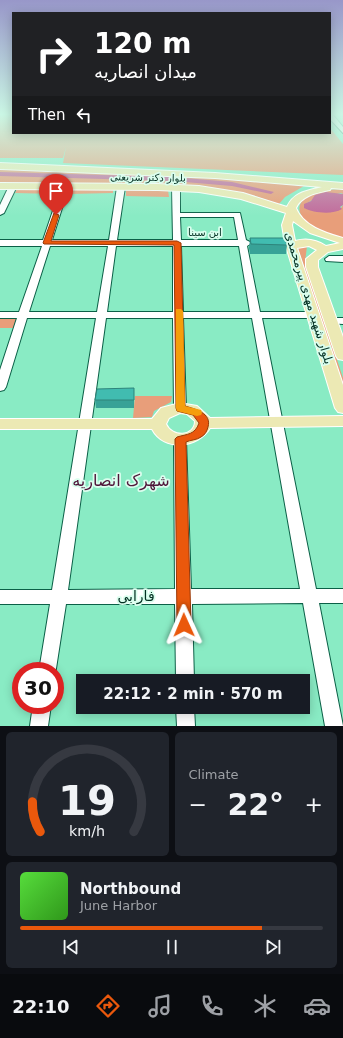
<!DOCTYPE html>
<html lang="en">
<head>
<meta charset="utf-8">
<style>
  :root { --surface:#171b24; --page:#20242c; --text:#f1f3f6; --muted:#9ea1a6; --line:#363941; --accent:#ea580c }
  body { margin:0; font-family:"DejaVu Sans",Vazirmatn,sans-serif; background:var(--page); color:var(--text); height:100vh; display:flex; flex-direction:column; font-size:15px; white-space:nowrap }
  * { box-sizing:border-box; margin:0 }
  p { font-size:13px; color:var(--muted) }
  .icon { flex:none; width:22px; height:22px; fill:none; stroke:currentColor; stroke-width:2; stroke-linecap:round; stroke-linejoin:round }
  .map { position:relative; height:726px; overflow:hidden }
  .details { display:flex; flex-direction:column; gap:6px; padding:6px; background:#0d0f14; flex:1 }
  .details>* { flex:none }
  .hud { position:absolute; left:12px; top:12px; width:319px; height:122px; border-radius:0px; box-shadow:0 2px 10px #0003; background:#202124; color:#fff; overflow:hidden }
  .speed { position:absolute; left:12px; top:662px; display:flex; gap:8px; font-size:20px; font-weight:700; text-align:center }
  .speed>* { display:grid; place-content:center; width:52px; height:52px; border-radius:50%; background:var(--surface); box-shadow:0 2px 10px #0003; line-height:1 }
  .speed .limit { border:6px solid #d22; background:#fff; color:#111 }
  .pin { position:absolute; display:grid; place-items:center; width:34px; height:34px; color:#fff; margin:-41px -17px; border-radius:50% 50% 50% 0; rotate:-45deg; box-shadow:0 0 4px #0007 }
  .pin .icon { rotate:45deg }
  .me { position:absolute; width:44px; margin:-22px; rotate:359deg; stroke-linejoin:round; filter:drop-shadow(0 0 3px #0008) }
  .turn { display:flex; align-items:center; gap:14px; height:84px; padding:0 16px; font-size:18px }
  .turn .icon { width:52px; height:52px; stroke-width:2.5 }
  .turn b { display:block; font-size:28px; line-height:34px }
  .then { display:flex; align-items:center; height:38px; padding:0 16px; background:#0003; gap:8px; font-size:15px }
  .big { font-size:30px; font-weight:700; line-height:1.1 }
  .details .card { flex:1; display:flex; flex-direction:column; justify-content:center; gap:6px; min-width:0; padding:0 14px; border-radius:6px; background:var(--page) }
  .details .dial { align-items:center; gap:0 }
  .dial svg { height:104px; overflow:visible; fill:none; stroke:var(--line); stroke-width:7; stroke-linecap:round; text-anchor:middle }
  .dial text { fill:var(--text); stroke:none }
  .song { display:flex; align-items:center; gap:12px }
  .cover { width:48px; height:48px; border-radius:6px; background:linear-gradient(135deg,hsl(110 70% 55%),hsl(110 70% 35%)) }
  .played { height:4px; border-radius:2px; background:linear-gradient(90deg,var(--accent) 80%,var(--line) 80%) }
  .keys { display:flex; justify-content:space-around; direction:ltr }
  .heat { display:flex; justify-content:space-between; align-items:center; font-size:22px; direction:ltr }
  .details .tiles { flex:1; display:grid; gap:6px; grid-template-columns:1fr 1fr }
  .card:last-child { grid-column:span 2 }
  .trip { position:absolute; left:76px; top:674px; width:234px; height:40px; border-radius:0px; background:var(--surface); box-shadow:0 2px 10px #0003; font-weight:700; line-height:40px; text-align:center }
  .menu { display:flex; height:64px; justify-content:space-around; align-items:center; background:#090b0e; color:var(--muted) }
  .menu .icon { width:28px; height:28px }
  .menu .current { color:var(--accent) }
  .menu b { font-size:18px; color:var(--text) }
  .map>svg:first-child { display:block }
  .green { fill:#e89e7a }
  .water { fill:#c16b9b }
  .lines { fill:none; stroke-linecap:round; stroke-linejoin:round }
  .canal { fill:#c16b9b; fill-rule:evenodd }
  .minor-casing { stroke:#0b6047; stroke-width:2 }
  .major-casing { stroke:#fff; stroke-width:2 }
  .minor { fill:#fff; fill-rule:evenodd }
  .major { fill:#ece9b4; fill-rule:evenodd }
  .wall { fill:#38a297 }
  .building { fill:#41bcb0; stroke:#2e847b }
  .route { fill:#ea580c; stroke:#983908 }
  .slow { fill:#f59e0b }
  .labels { text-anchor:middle; stroke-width:3.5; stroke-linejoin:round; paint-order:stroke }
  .far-street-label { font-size:10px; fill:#022f21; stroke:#dafeee }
  .street-label { font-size:12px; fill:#022f21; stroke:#dafeee }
  .near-street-label { font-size:14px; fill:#022f21; stroke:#dafeee }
  .near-neighbourhood-label { font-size:16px; fill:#501439; stroke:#dafeee }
</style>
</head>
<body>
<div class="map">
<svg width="343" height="726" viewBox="0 0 343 726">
  <rect width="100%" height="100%" fill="#89ebc4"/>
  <path class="green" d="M0 115H13V133H330V128L343 144V175L63 163 66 147 63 158H0Z
    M0 168 199 176 304 186 285 197 279 204 255 196 222 191 0 184Z
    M17 189 58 190 56 194 15 193Z
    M343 189V194L341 193 312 200 307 203 341 208 343 205V238C289 227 281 190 343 189Z
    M69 190H113V193L69 194Z
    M126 190H168L169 197 126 196Z
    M304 246H307L305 262 343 378V388L298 248Z
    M0 318H19L15 328H0Z
    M135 396H172L171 402 154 411 152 417 133 418Z"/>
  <path class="water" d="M326 192 343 194V205L340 207 342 209C332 215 314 213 304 208V204L311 201 315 195Z"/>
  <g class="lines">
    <path class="canal" d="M0 172 173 177 232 182 274 192 271 194 232 186 173 181 0 176Z"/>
    <g class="minor-casing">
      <path id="minor" d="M330 115H333L343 127V133L330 119Z
        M10 184H13L17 186 4 213 0 215V205Z
        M62 184H65L69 186 52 240H109L117 187 121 185 125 187 117 240H173L172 187 176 185 180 187V213H240L246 240 252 243 247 246 260 312H313L318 315 313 318H262L316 589H343V603H319L343 726H325L303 603 192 604 194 681H176L175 604H66L55 675V671H39L50 604H0V590H52L96 318H27L6 387 4 390 0 391V370L17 318H0V312H19L42 246H0V240H43ZM180 217H234L238 240H181ZM50 246H108L97 312H29ZM116 246H173V312H107ZM181 246H239L250 312H183ZM106 318H173L174 408 176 411H184L186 408 183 318H252L300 589H191L186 439 184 436 180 435 176 436 174 439 175 589 68 590Z
        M329 256H343V262L326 261 325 259Z
        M331 318H343V324L327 323 326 321Z
        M33 705H51L48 726H30Z
        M176 707H194L195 726H177Z"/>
    </g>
    <g class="major-casing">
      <path id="major" d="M0 163 215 173 343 183V189L331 188 330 190C317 193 302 195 296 208 303 226 325 233 343 238V249L328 252 318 260V267L343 337V360L338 359 336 356 306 267V259L317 250 309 246 297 248 343 385V413L338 412 335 408 285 243 282 225 286 213 241 199 199 192 158 190 0 189V183L158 184 199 186 243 193 287 207C294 192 306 191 322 187L215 178 0 169ZM293 221 310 233 340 243 326 246C317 240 306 238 295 241L292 225Z
        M180 403 197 406 210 418 343 416V426L210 428C198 448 164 452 152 429H0V419H152L161 408ZM180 413 187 414 195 421C195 437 172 438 166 424L169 418Z"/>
    </g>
    <use href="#minor" class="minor"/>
    <use href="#major" class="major"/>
  </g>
  <path class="wall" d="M250 238 287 245 286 254H250L249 248Z
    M134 388V408H96L95 400Z"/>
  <path class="building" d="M250 238H285L287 245 251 244Z
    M134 388V400H95L97 389Z"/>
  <linearGradient id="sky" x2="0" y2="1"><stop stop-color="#9897c9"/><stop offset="0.53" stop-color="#caf6e4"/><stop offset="1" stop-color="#caf6e4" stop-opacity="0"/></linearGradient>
  <rect width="343" height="216" fill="url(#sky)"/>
  <path class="route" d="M54 213 59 215 51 241H177L181 243 185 406C195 409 212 413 208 427 207 431 205 435 201 437 197 440 190 440 186 442L191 625 189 629 184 631 179 629 177 625 175 439 177 437C187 434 195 435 199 423L193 415 177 411 176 408 174 245 44 244 43 243Z"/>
  <path class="slow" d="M176 309H181L183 311 185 406 201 410 202 413 201 415 197 416 177 411 176 408Z"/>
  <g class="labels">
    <g class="far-street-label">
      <text transform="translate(148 177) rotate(1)" y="4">بلوار دکتر شریعتی</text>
      <text x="205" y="236">ابن سینا</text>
    </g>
    <g class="street-label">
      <text transform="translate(309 298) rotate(73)" y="4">بلوار شهید مهدی پیرمحمدی</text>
    </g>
    <g class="near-street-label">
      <text x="136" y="601">فارابی</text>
    </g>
    <g class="near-neighbourhood-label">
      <text x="121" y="486">شهرک انصاریه</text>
    </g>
  </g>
</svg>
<div class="speed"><div class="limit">30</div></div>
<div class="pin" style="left:56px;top:215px;background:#d93025"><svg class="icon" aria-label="arrive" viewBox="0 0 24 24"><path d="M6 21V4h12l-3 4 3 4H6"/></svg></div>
<svg class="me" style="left:184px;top:625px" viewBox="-20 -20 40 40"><path d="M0-17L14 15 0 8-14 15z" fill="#ea580c" stroke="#fff" stroke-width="4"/></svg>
<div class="trip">22:12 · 2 min · 570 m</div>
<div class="hud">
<div class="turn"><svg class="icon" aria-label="right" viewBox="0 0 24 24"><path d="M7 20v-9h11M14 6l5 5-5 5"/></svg><div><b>120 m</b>میدان انصاریه</div></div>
<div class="then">Then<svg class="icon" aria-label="left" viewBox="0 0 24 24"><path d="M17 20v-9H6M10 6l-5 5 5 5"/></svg></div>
</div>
</div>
<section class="details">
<div class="tiles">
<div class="card dial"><svg viewBox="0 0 100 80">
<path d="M14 69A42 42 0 1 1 86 69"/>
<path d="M14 69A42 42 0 0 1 8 46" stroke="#ea580c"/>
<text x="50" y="56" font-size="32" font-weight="700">19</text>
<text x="50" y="72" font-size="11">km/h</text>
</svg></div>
<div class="card"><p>Climate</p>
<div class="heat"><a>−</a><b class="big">22°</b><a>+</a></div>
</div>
<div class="card">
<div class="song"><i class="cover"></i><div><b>Northbound</b><p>June Harbor</p></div></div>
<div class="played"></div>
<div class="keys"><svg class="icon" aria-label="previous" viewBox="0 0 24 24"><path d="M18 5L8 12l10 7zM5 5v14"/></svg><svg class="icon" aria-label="pause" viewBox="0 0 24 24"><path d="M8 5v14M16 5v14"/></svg><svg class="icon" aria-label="next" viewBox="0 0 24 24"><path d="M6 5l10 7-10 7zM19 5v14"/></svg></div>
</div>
</div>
</section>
<nav class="menu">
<b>22:10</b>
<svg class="icon current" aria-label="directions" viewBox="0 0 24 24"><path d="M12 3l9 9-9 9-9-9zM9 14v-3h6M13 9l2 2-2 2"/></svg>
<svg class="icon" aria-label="music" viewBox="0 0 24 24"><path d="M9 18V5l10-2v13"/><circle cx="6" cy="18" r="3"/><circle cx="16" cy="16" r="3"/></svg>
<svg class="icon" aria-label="phone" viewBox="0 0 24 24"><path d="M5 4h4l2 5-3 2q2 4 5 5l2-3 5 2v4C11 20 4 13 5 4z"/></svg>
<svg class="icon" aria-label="climate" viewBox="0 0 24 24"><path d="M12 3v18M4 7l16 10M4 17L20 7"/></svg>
<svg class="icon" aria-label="car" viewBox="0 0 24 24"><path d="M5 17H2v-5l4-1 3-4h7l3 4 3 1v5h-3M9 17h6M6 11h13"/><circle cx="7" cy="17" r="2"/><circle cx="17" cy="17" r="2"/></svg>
</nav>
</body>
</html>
